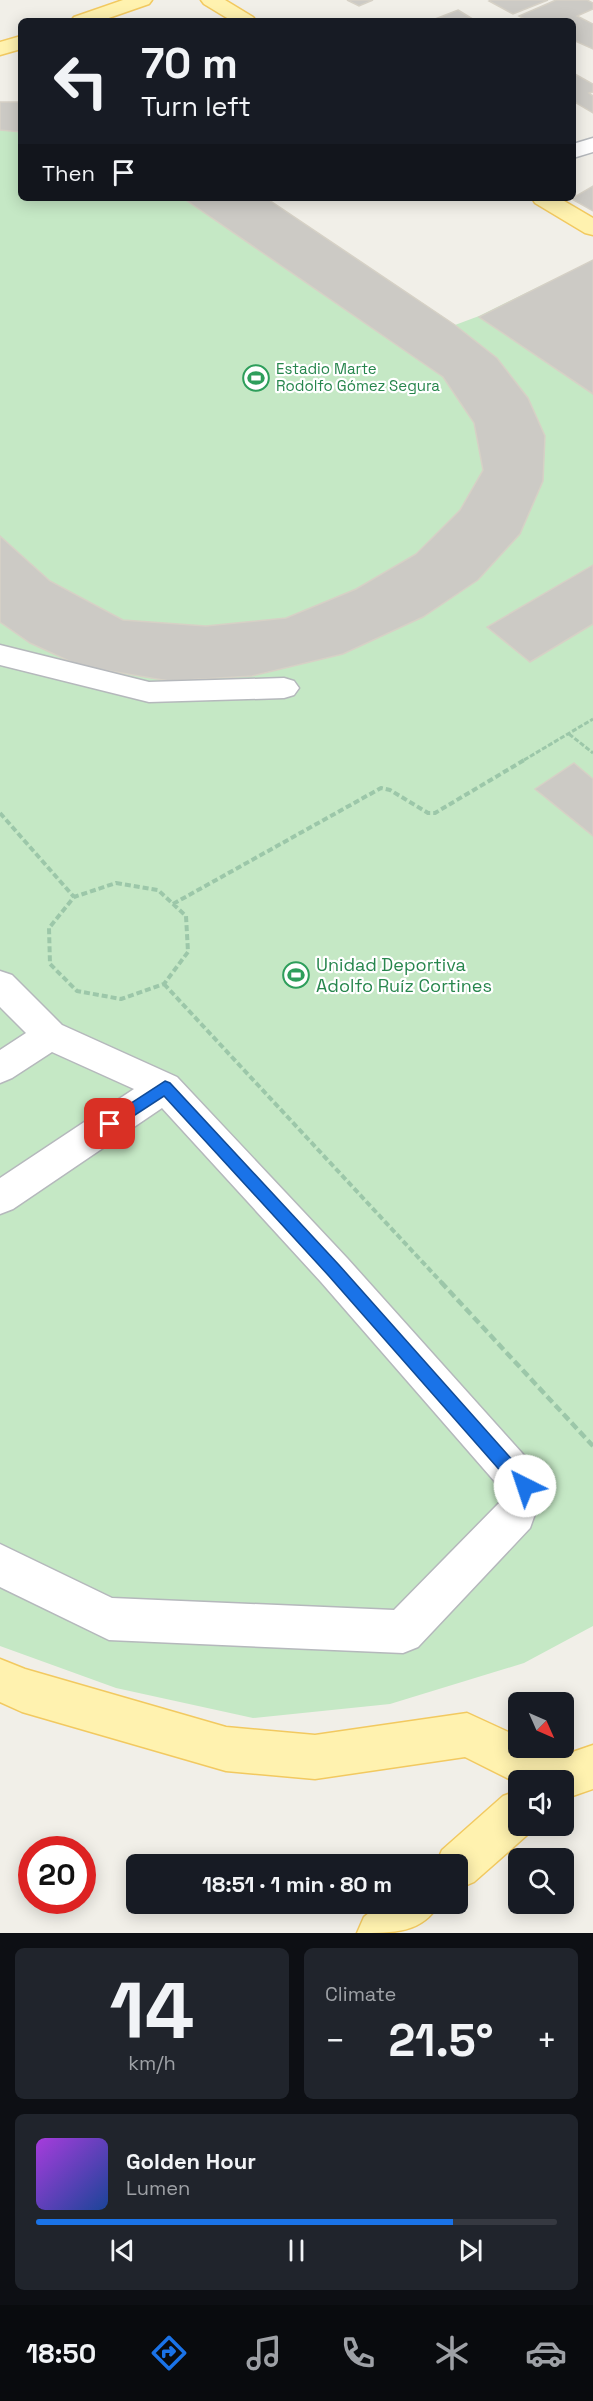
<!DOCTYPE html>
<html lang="en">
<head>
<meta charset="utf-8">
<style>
  :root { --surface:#171b24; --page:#20242c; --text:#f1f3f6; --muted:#9ea1a6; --line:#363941; --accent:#1a73e8 }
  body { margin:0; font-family:"Space Grotesk",sans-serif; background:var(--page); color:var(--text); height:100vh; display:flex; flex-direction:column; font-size:22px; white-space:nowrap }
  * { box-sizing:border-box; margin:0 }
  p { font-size:20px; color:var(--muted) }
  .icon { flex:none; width:33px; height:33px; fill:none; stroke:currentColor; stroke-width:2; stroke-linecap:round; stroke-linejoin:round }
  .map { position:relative; height:1933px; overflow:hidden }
  .details { display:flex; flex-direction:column; gap:15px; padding:15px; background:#0d0f14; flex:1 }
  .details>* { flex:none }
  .guide { position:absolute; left:18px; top:18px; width:558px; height:183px; border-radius:9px; box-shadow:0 3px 15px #0003; background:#171b24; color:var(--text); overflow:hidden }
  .needle { width:39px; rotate:135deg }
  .controls { position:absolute; left:508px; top:1692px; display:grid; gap:12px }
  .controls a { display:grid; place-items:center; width:66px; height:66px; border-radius:9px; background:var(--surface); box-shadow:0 3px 15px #0003; font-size:30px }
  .speed { position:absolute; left:18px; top:1836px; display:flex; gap:12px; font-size:30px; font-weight:700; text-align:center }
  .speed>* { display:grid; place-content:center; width:78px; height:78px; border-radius:50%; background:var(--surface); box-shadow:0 3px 15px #0003; line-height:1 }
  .speed .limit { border:9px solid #d22; background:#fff; color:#111 }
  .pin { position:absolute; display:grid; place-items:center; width:51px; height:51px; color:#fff; margin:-26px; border-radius:12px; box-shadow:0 3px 9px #0006 }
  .me { position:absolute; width:66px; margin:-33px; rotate:319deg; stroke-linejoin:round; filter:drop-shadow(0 0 4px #0008) }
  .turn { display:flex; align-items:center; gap:21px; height:126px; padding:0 24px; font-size:27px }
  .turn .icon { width:78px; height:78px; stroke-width:2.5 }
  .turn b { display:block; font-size:42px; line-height:51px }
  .then { display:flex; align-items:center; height:57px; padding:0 24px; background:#0003; gap:12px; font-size:22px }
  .big { font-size:45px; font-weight:700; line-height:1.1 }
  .details .card { flex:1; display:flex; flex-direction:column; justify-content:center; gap:9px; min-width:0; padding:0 21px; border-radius:9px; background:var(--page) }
  .details .dial { align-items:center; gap:0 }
  .dial b { font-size:78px; line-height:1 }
  .song { display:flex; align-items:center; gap:18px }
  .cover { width:72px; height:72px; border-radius:9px; background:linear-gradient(135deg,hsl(280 70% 55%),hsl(220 70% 35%)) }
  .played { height:6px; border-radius:3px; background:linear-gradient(90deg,var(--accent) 80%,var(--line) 80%) }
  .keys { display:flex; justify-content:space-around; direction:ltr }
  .heat { display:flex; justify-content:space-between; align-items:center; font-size:33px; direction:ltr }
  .details .tiles { flex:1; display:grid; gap:15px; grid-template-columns:1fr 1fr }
  .card:last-child { grid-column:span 2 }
  .trip { position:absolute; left:126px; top:1854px; width:342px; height:60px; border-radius:9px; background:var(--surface); box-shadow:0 3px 15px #0003; font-weight:700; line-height:60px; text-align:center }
  .dock { display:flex; height:96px; justify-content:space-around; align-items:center; background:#090b0e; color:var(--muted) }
  .dock .icon { width:42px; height:42px }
  .dock .current { color:var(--accent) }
  .dock b { font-size:27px; color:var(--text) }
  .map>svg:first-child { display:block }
  .green { fill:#c5e8c5 }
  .building { fill:#cccac5; stroke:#d6d1c6; stroke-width:1.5 }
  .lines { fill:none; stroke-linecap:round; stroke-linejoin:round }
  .minor-casing { stroke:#b5b8bc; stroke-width:3 }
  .major-casing { stroke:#f2c960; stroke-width:3 }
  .path-far2 { stroke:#9cc7a9; stroke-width:3; stroke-dasharray:5 2; stroke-linecap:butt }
  .path-far1 { stroke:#9cc7a9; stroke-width:4; stroke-dasharray:6 3; stroke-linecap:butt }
  .path { stroke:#9cc7a9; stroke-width:4.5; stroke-dasharray:8 4; stroke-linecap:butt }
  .minor { fill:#fff; fill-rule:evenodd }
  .major { fill:#fff2af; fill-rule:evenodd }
  .route { fill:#1a73e8; stroke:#114b97; stroke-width:1.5 }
  .labels { text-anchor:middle; stroke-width:4.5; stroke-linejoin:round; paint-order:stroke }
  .far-leisure-label { font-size:15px; fill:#27864d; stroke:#fff; text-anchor:start }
  .leisure-label { font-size:18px; fill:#27864d; stroke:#fff; text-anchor:start }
</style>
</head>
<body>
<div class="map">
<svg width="593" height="1933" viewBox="0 0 593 1933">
  <rect width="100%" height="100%" fill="#f1efe8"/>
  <path class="green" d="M0 102H21V198H266L455 325 479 316 593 260V1626L524 1663 390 1704 253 1718 116 1688 0 1646Z"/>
  <path class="building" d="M347 0H373L359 6Z
    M491 0H548L513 14 489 1Z
    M556 0H587L593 3V9L577 16 593 24V49L573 40V21H528L519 16Z
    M458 10 476 21H430Z
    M573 73 593 84V92L589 93 593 96V113L573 101Z
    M0 102H21V132L0 130Z
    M593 186V211L570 198H573Z
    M183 198H266L455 325 497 358 528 398 545 436 543 481 520 534 478 580 423 617 343 654 252 676 169 681 80 666 30 643 0 622V536L50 581 123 620 206 626 286 618 356 589 416 554 460 510 483 470 474 423 443 377Z
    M593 260V394L479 317Z
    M593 565V624L530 662 487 627Z
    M574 763 593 779V836L535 789Z"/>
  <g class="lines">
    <g class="minor-casing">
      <path id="minor" d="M593 138V152L573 158V144Z
        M0 645 149 682 284 678 294 681 299 688 294 695 284 698 149 702 0 665Z
        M0 971 12 975 62 1025 177 1077 347 1258 539 1472 545 1486 530 1528 418 1647 403 1653 109 1640 0 1587V1544L112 1598 394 1610 500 1502 503 1491 321 1282 162 1108 13 1209 0 1214V1178L134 1089 52 1052 12 1078 0 1083V1050L26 1033 0 1007Z"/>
    </g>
    <g class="major-casing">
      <path id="major" d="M123 0H152L149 4 100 21H71L74 17Z
        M201 0H225L253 17 256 21H232L204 4Z
        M21 36V49L0 55V42Z
        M532 198H559L593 218V235L585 233 535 203Z
        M0 1659 25 1669 226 1727 315 1735 467 1713 519 1737V1748H539L558 1757 593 1745V1789L564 1799V1780H519V1784L465 1757 315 1779 226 1771 22 1712 0 1702Z
        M519 1790V1826H536L535 1828 474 1882 458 1889V1864H436L442 1850 503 1796Z
        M380 1904H439C422 1933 395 1933 357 1933L364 1917Z"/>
    </g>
    <path class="path-far2" d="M569 734 593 753
      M524 760 593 719"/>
    <path class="path-far1" d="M0 813 74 897
      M116 883 158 890 186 916 188 952 164 984 121 999 77 991 50 964 49 928 74 897Z
      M173 904 381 788 390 790 428 813H435L526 759
      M164 984 442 1283"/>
    <path class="path" d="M441 1282 593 1446"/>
    <use href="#minor" class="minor"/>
    <use href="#major" class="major"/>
  </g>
  <path class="route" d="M165 1081 170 1083 339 1265 531 1481 533 1486 531 1492 525 1495 519 1492 328 1275 164 1096 115 1128 110 1130 105 1128 103 1124 105 1120Z"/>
  <defs>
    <g id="stadium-ring" transform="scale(1.35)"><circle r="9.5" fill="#fff" stroke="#2e9e5b" stroke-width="1.5"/><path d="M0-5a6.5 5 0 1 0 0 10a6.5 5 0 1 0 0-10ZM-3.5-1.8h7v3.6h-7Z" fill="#2e9e5b"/></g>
  </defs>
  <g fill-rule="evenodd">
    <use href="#stadium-ring" x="256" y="378"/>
    <use href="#stadium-ring" x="296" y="975"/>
  </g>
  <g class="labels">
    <g class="far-leisure-label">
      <text x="276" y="374">Estadio Marte<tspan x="276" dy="17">Rodolfo Gómez Segura</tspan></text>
    </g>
    <g class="leisure-label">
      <text x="316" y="971">Unidad Deportiva<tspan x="316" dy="21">Adolfo Ruíz Cortines</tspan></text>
    </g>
  </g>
</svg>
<div class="controls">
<a><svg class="needle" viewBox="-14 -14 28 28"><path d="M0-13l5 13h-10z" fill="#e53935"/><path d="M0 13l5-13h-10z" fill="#9ea1a6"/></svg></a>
<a><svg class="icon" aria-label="sound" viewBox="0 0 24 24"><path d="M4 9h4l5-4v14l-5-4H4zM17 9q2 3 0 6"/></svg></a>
<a><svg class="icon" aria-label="search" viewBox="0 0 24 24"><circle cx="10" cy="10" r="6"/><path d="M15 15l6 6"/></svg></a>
</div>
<div class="speed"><div class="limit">20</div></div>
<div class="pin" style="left:110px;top:1124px;background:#d93025"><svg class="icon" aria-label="arrive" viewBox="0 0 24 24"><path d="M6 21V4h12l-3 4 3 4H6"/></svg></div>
<svg class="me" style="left:525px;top:1486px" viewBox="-20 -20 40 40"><circle r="19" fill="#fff"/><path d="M0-13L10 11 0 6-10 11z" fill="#1a73e8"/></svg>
<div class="trip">18:51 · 1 min · 80 m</div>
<div class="guide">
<div class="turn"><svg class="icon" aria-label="left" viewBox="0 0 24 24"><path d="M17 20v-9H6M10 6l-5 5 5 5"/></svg><div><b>70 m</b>Turn left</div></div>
<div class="then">Then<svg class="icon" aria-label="arrive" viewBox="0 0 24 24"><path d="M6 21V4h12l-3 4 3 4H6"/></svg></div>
</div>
</div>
<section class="details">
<div class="tiles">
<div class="card dial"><b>14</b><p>km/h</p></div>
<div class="card"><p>Climate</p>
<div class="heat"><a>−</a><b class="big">21.5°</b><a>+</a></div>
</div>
<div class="card">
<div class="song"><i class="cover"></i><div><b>Golden Hour</b><p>Lumen</p></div></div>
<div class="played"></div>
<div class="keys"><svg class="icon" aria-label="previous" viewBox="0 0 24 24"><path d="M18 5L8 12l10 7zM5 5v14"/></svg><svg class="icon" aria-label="pause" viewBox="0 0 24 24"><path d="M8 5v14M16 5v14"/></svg><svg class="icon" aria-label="next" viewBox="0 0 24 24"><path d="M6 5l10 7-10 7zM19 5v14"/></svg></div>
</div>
</div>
</section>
<nav class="dock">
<b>18:50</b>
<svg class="icon current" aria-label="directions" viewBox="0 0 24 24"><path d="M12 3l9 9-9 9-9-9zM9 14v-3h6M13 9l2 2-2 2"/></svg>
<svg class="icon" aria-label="music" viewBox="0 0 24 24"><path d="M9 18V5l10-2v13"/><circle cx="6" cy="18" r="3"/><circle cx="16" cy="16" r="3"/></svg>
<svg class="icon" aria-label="phone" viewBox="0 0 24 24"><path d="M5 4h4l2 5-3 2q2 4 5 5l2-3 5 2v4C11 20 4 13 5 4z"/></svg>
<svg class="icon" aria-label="climate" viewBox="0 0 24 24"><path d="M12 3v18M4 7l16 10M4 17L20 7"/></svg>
<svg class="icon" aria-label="car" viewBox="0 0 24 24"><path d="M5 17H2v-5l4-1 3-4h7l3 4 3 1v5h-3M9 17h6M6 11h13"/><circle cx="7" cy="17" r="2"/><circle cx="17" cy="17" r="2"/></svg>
</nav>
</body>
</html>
